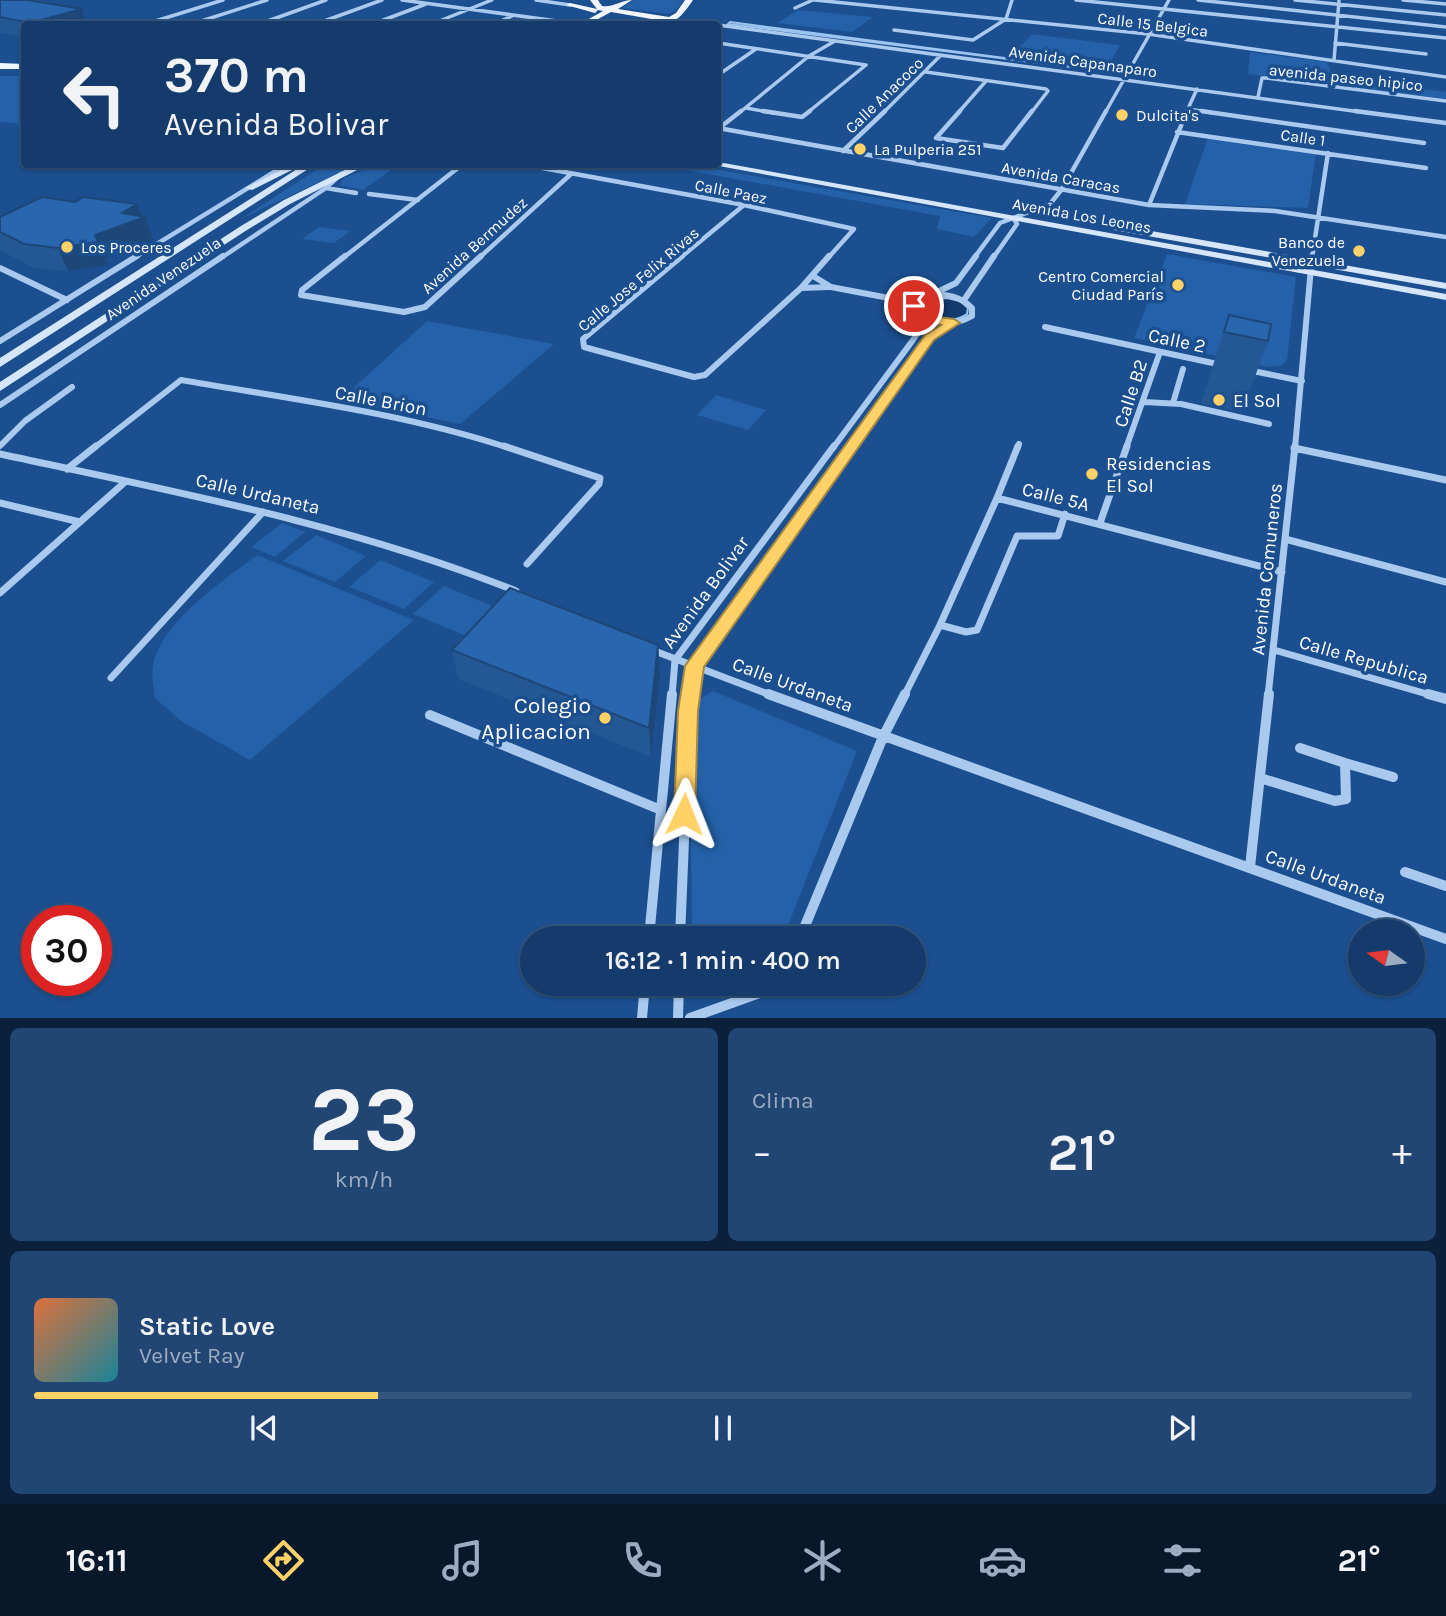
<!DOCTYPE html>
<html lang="es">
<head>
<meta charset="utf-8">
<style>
  :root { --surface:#143b6b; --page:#214673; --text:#f1f3f6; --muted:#9dadc1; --line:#33557e; --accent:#ffd166 }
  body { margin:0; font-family:Karla,sans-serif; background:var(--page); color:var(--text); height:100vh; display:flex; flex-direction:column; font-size:26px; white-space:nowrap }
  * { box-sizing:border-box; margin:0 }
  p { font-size:23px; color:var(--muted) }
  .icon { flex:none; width:38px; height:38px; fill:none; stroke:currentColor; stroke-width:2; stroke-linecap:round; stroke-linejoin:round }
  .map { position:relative; height:1018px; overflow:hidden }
  .panel { display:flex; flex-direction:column; gap:10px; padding:10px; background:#0b203b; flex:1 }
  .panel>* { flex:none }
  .guide { position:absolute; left:21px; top:21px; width:700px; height:147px; border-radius:7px; box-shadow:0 2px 5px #0004,0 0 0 2px var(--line); background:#143b6b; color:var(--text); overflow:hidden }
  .needle { width:46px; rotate:284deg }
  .controls { position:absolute; left:1348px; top:919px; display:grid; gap:14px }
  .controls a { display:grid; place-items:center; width:77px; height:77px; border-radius:50%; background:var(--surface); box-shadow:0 2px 5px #0004,0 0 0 2px var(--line); font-size:35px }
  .speed { position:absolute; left:21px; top:905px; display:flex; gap:14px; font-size:35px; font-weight:700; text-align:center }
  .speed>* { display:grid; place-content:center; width:91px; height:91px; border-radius:50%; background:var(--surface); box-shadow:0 2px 5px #0004,0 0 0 2px var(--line); line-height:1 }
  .speed .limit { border:10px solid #d22; background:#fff; color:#111 }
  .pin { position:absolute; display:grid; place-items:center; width:60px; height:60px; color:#fff; margin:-30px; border:4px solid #fff; border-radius:50%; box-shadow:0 2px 7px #0007 }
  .me { position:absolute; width:77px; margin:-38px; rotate:2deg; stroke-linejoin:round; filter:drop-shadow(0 0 5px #0008) }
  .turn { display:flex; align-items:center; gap:24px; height:147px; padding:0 28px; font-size:32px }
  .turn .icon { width:91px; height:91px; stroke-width:2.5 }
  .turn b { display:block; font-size:49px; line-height:60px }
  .big { font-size:52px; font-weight:600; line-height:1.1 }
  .panel .tile { flex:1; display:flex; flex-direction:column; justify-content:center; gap:10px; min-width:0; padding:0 24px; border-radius:10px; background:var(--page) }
  .panel .dial { align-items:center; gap:0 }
  .dial b { font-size:91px; line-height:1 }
  .song { display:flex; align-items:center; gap:21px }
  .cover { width:84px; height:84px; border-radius:10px; background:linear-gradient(135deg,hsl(20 70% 55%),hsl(190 70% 35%)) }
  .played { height:7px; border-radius:4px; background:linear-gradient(90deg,var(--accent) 25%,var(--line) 25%) }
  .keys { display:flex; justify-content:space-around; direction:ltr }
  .heat { display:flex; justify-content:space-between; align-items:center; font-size:38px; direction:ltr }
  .panel .tiles { flex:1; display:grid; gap:10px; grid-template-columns:1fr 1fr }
  .tile:last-child { grid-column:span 2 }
  .trip { position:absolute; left:520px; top:926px; width:406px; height:70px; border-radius:35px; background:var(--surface); box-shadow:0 2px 5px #0004,0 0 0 2px var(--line); font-weight:600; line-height:70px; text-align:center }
  .menu { display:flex; height:112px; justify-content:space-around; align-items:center; background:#08182b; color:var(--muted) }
  .menu .icon { width:49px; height:49px }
  .menu .selected { color:var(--accent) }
  .menu b { font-size:32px; color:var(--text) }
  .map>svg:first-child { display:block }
  .green { fill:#2461a8 }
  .water { fill:#123a6d; stroke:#9cc4f0; stroke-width:2 }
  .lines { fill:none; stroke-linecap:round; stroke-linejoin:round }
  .street-far4 { stroke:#a9c9ee; stroke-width:3.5 }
  .street-far3 { stroke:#a9c9ee; stroke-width:4.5 }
  .street-far2 { stroke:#a9c9ee; stroke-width:6 }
  .street-far1 { stroke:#a9c9ee; stroke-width:7 }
  .street { stroke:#a9c9ee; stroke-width:10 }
  .secondary { fill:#d6e6fa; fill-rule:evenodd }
  .primary { fill:#f0f6ff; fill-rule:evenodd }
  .wall { fill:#245895 }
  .shaded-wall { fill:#1d4779 }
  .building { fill:#2a66ad; stroke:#1d4779; stroke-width:2 }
  .route { fill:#ffd166; stroke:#a68842; stroke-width:2 }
  .poi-dot { fill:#ffd166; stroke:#1b4f8f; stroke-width:2.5 }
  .labels { text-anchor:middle; stroke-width:7; stroke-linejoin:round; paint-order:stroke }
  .far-street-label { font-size:16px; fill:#fff; stroke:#1b4f8f }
  .far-poi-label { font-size:16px; fill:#fff; stroke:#1b4f8f; text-anchor:start }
  .street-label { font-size:19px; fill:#fff; stroke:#1b4f8f }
  .poi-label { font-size:19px; fill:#fff; stroke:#1b4f8f; text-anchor:start }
  .near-poi-label { font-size:23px; fill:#fff; stroke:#1b4f8f; text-anchor:end }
</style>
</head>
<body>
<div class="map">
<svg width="1446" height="1018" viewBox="0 0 1446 1018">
  <rect width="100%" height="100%" fill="#1b4f8f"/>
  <path class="green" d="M634 0H682L678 8 670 14 622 8Z
    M798 10 873 17 852 32 777 23Z
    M1032 34 1120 45 1106 70 1010 57Z
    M1250 52 1327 62 1333 76 1446 92V99L1248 74Z
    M0 76H24V124L0 122Z
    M1208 138 1316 153 1308 208 1185 204Z
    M325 164 355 165 241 219Z
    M378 164 398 165 363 190 339 185 344 178Z
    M658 165H691L992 218 974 237 937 229 940 216Z
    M319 227 351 231 334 243 302 239Z
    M1167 254 1296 277 1287 360 1281 366 1268 367 1134 338Z
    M427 321 554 344 460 424 340 400Z
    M716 395 766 410 748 430 697 415Z
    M282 523 305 532 275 557 251 547Z
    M316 535 366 556 335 582 283 561Z
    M257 555 414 620 250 760 181 721 155 698C154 688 151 676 153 665 162 621 223 581 257 555Z
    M380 560 434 582 404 609 349 587Z
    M444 586 500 609 471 638 413 614Z
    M713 691 857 751 783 938H692L691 844 698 700Z"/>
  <path class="water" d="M730 22 1111 72 728 24Z
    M947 298 960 301 968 308 967 314C953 323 931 322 923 307L928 300Z"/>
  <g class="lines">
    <path class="street-far4" d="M402 0 557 21
      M536 0 570 5
      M815 0 1148 34 1446 77
      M1076 0 1446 38
      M1198 0 1446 27
      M1295 0 1446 15
      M1403 0 1446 4
      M795 8 813 0
      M1006 19 1012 0
      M146 24 223 0
      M192 24 267 0
      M278 24 265 22 326 0
      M316 24 382 0
      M373 24 426 4
      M432 24 492 0
      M494 24 512 16
      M674 24 688 21 715 24
      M718 25 1368 113
      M894 30 973 40 1006 19
      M718 43 866 65
      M1335 43 1426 54
      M1334 60 1339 1
      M926 72 1046 89 1048 91 1031 113
      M718 75 756 49
      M1258 97 1262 78H1267L1446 101
      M746 108 774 113
      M1189 109 1213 113
      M739 113 809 56 835 41
      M807 113 866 65
      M883 113 941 55
      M958 113 986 81
      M1105 113 1169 0
      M1186 113 1197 89"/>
    <path class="street-far3" d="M763 111 802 117 810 111
      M960 111 936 138 1003 148 1032 111
      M1201 111 1424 143
      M1355 111 1446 123
      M718 128 1149 205 1275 211 1446 237
      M718 129 741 111
      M1177 132 1426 168
      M843 151 885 111
      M521 164 744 205
      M326 188 356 193
      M369 194 418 200
      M744 205 854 229 828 258
      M1149 205 1187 111
      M134 258 287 164
      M221 258 326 188 341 174
      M343 258 463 164
      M479 258 571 174
      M680 258 744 205
      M974 258 1000 223 1050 204 1062 189 1106 111
      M993 258 1017 224 1014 219
      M1312 258 1328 153"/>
    <path class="street-far2" d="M345 256 302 290 301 295 404 312 425 307 481 256
      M682 256 583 339 584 347 694 377 705 375 801 288 829 256
      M0 268 67 300
      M813 276 831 287 915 303
      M801 288 830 287
      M931 295 956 283 976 256
      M931 295C947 294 960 296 972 308V316C953 327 933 325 916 312L915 303Z
      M964 300 994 256
      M1045 327 1222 365
      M0 341 137 256
      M1248 370 1302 381
      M1144 402 1181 404 1269 424
      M1173 403 1183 369
      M0 405 223 256
      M0 446 25 421 72 387
      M94 448 181 380C291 399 403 413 509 448
      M833 448 913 340 920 329 921 316
      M850 448 929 337 954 323
      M1017 448 1019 444
      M1126 448 1160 352
      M1295 448 1312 256"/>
    <path class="street-far1" d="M504 446 600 478 599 484 527 564
      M1294 448 1446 480
      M0 454C175 492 349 524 516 591
      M67 469 96 446
      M997 498 1018 446
      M0 503 80 522
      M1100 523 1127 446
      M1285 539 1446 582
      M0 593 125 482
      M940 625 966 632 977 630 1017 536H1058L1065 514
      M652 650 773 696
      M1274 650 1434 696
      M111 678 263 512
      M672 696 675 660 834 446
      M690 696 694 666 851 446
      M904 696 940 625 997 498 1282 572
      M1268 696 1295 446"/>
    <path class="street" d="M768 694 1446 939
      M1428 694 1446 699
      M430 715 661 810
      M1345 763 1393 777
      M1260 778 1335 801 1346 799 1345 763 1300 748
      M1250 867 1269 694
      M1405 872 1446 886
      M649 938 672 694
      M680 938 690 694
      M800 938 883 737 905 694
      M642 1018 645 984
      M678 1018 679 984
      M690 1018 771 989 777 984"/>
    <path class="secondary" d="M718 162 1446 294V300L708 164H718Z
      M305 164H316L0 367V358Z
      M357 164H369L290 204 247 230 0 391V382L241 226 284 200Z
      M287 167 294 169 252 190 245 188Z
      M1117 225 1446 283V289L1114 230 1112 228Z"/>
    <path class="primary" d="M590 0H598L602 6C613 8 621 0 632 0L618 9 669 17 676 13 685 0H693C684 13 677 24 659 24L663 21 611 12 589 24H580L603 11 598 10 595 13 566 5 570 3 597 9Z
      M0 63 24 64V69H0Z"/>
  </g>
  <path class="wall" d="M0 0H42L36 1 87 24H24V38L0 33Z
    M0 217H141L153 240 105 258 108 265 68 271 34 268 0 250Z
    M1229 315 1268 341 1242 412 1201 403Z
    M658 645 660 674 651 757 458 679 452 650Z"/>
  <path class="shaded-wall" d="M82 9 87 24H30V23Z
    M137 204 142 218 145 217 153 240 105 258 108 265 68 271 58 248 95 235 122 213Z
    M658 645 660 674 651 757 649 728Z"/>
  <path class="building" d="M0 0H27L82 9 30 23 0 17Z
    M42 197 75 202 83 197 137 204 122 213 145 217 95 235 98 242 58 248 24 244 0 232V217Z
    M1229 315 1271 324 1268 341 1224 332Z
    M510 588 658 645 649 728 452 650Z"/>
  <path class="route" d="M914 303 930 316 954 319 960 323 934 340 704 667 698 711 695 814 692 820 684 823 677 820 674 814 678 711 685 666 925 335 941 325C928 323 913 322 908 306Z"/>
  <g class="poi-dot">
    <circle cx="1122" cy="115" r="7"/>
    <circle cx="860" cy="149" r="7"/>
    <circle cx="67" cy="247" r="7"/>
    <circle cx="1359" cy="251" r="7"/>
    <circle cx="1178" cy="285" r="7"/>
    <circle cx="1219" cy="400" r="7"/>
    <circle cx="1092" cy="474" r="7"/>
    <circle cx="605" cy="718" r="7"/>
  </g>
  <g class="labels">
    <g class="far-street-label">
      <text transform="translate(1153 24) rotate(7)" y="6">Calle 15 Belgica</text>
      <text transform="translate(1083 61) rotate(8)" y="6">Avenida Capanaparo</text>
      <text transform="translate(1346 77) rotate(6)" y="6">avenida paseo hipico</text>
      <text transform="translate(884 95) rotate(-44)" y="6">Calle Anacoco</text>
      <text transform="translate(1303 137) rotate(8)" y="6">Calle 1</text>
      <text transform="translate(1061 177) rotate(10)" y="6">Avenida Caracas</text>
      <text transform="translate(731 191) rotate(11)" y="6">Calle Paez</text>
      <text transform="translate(1082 215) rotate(10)" y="6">Avenida Los Leones</text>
      <text transform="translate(474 245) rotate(-42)" y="6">Avenida Bermudez</text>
      <text transform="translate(163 278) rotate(-34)" y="6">Avenida Venezuela</text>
      <text transform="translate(638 279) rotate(-40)" y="6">Calle Jose Felix Rivas</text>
    </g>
    <g class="far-poi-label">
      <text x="1136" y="121">Dulcita's</text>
      <text x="874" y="155">La Pulperia 251</text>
      <text x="1345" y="248" text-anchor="end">Banco de<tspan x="1345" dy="18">Venezuela</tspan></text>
      <text x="81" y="253">Los Proceres</text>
      <text x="1164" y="282" text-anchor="end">Centro Comercial<tspan x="1164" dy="18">Ciudad París</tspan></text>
    </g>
    <g class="street-label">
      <text transform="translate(1177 340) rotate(12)" y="7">Calle 2</text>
      <text transform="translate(1130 393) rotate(-72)" y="7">Calle B2</text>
      <text transform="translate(381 400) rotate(11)" y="7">Calle Brion</text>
      <text transform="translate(258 493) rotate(13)" y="7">Calle Urdaneta</text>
      <text transform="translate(1056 496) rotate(14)" y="7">Calle 5A</text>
      <text transform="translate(1266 569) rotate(-84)" y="7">Avenida Comuneros</text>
      <text transform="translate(705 592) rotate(-54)" y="7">Avenida Bolivar</text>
      <text transform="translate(1364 659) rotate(16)" y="7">Calle Republica</text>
      <text transform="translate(793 684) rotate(20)" y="7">Calle Urdaneta</text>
      <text transform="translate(1326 876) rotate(20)" y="7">Calle Urdaneta</text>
    </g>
    <g class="poi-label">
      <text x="1233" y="407">El Sol</text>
      <text x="1106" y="470">Residencias<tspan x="1106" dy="22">El Sol</tspan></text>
    </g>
    <g class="near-poi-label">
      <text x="591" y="713">Colegio<tspan x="591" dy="26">Aplicacion</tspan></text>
    </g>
  </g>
</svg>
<div class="controls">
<a><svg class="needle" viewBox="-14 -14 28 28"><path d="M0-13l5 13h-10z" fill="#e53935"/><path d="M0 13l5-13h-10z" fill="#9dadc1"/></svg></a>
</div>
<div class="speed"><div class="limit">30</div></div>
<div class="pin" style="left:914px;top:306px;background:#d93025"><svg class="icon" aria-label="arrive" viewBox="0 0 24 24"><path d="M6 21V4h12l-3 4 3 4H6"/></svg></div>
<svg class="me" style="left:684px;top:814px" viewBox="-20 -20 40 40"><path d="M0-17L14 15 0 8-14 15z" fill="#ffd166" stroke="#fff" stroke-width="4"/></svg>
<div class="trip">16:12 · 1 min · 400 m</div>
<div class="guide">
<div class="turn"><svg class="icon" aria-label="left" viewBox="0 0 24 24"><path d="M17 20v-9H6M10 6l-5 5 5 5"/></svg><div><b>370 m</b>Avenida Bolivar</div></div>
</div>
</div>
<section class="panel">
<div class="tiles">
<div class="tile dial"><b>23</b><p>km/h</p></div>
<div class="tile"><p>Clima</p>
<div class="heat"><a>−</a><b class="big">21°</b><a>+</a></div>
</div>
<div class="tile">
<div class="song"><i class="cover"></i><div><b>Static Love</b><p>Velvet Ray</p></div></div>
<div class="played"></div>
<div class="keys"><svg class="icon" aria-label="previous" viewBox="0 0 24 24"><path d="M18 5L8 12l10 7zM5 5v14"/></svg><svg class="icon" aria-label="pause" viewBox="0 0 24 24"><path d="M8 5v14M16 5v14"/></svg><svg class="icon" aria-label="next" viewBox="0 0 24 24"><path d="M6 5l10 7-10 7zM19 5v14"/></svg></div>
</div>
</div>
</section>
<nav class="menu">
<b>16:11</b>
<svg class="icon selected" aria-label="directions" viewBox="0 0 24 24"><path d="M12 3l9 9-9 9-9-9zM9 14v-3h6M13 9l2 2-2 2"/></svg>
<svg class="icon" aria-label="music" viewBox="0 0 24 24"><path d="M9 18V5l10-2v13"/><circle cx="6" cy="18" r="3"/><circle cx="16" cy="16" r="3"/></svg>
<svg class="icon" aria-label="phone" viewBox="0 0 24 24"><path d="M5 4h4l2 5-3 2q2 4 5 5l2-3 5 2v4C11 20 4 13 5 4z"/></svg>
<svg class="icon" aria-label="climate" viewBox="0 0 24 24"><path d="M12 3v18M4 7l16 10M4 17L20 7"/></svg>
<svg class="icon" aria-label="car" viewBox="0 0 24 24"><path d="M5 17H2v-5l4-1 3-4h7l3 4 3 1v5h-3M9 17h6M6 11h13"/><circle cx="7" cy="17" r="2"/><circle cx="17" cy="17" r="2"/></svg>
<svg class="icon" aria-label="filters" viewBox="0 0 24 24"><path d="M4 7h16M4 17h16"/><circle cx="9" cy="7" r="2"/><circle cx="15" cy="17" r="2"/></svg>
<b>21°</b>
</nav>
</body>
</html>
